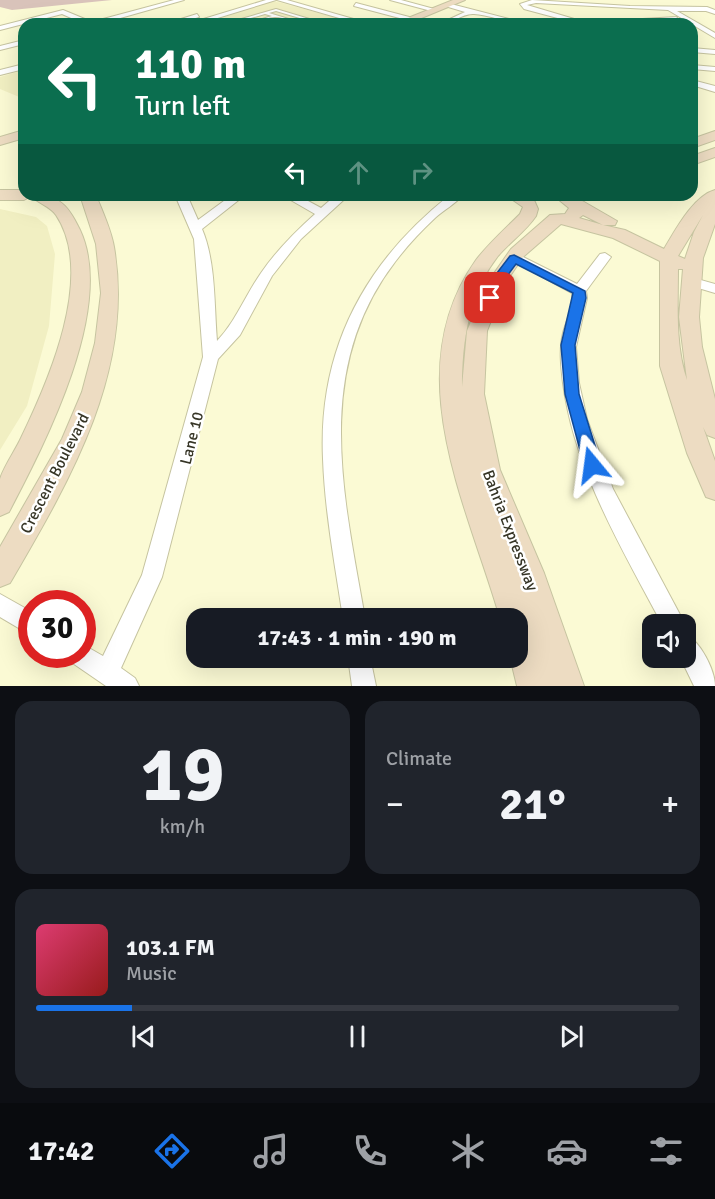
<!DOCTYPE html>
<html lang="en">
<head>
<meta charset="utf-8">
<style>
  :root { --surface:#171b24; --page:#20242c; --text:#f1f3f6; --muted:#9ea1a6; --line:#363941; --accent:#1a73e8 }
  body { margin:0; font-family:Signika,sans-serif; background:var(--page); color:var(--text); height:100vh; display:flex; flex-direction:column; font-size:22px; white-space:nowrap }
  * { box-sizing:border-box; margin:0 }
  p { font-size:20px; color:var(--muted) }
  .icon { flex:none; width:33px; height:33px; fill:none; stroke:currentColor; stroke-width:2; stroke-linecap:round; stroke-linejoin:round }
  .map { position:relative; height:686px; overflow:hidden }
  .details { display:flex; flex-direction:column; gap:15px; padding:15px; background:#0d0f14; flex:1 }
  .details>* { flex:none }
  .banner { position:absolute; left:18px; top:18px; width:680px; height:183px; border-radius:18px; box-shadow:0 6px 24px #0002; background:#0b6e4f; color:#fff; overflow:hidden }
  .controls { position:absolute; left:642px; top:614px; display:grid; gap:12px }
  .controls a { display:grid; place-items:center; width:54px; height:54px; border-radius:12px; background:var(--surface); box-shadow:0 6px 24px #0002; font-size:30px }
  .speed { position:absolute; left:18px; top:590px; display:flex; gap:12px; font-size:30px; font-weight:700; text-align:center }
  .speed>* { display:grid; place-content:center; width:78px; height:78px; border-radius:50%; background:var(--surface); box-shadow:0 6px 24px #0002; line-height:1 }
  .speed .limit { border:9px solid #d22; background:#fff; color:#111 }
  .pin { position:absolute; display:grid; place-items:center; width:51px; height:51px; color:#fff; margin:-26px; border-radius:12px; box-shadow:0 3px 9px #0006 }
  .me { position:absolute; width:66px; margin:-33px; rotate:344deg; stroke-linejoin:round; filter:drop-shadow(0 0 4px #0008) }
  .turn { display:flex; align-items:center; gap:21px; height:126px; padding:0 18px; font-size:27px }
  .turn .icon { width:78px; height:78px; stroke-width:2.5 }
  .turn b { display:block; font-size:42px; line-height:51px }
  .lanes { display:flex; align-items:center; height:57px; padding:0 18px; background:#0003; justify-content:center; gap:30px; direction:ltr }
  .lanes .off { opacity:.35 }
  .big { font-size:45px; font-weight:800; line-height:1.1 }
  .details .card { flex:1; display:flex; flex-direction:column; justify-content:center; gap:9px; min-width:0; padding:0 21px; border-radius:18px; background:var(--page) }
  .details .dial { align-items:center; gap:0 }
  .dial b { font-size:78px; line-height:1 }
  .song { display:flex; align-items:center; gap:18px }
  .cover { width:72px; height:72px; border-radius:9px; background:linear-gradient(135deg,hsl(340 70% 55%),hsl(0 70% 35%)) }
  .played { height:6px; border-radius:3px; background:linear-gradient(90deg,var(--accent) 15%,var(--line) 15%) }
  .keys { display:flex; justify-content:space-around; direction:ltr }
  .heat { display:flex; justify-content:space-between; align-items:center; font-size:33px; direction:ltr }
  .details .tiles { flex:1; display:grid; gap:15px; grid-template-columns:1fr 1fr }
  .card:last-child { grid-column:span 2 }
  .trip { position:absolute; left:186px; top:608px; width:342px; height:60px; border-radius:18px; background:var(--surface); box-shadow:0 6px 24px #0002; font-weight:800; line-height:60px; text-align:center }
  .dock { display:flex; height:96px; justify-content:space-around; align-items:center; background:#090b0e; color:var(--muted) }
  .dock .icon { width:42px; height:42px }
  .dock .selected { color:var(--accent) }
  .dock b { font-size:27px; color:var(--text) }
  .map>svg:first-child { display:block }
  .built { fill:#f1efc2 }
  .green { fill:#d9c3ba }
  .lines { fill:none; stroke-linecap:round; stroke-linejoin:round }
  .lane-casing { stroke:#c6c4a0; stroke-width:2 }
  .street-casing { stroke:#c6c4a0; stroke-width:2 }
  .secondary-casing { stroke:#c6c4a0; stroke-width:2 }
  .lane { fill:#fff; fill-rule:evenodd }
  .street { fill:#fff; fill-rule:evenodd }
  .secondary { fill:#eddcc2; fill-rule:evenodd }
  .route { fill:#1a73e8; stroke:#114b97; stroke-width:1.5 }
  .labels { text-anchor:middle; stroke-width:5; stroke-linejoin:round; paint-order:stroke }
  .street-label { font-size:16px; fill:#363526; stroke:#fff }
</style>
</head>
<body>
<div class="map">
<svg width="715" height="686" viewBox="0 0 715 686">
  <rect width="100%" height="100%" fill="#fbfad4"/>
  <path class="built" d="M267 0 282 3 358 24H183Z
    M24 70V99L0 89V77Z
    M0 209 36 217 47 226 55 254 49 326 27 406 0 450Z"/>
  <path class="green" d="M0 0H112L12 10 0 7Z"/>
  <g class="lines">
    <g class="lane-casing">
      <path id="lane" d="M276 9 326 24H320L276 11 269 13 305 24C294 24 285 17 275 17 266 17 256 24 246 24L272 16 265 14 230 24H224Z"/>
    </g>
    <g class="street-casing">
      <path id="street" d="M174 0H184L99 24H85L62 14 0 30V26L63 10 92 22Z
        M266 0H276L198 24H187Z
        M277 0H287L371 24H360Z
        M390 0H401L438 10 435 12Z
        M532 0 630 6 707 7 715 10V14L706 11H677L715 33V38L668 10 536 3 527 5 591 24H580L524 9 520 4Z
        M356 3 413 18 414 19 411 21 354 6Z
        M447 3 524 23 525 24C508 24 492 15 474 14 463 13 451 24 439 24L465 12 445 6Z
        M197 14 199 17 176 24H165Z
        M677 17 675 20 611 23 608 21Z
        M24 40V44L0 50V46Z
        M692 48 715 50V54L692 52Z
        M24 64V69L0 75V70Z
        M692 65 715 67V71L692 69Z
        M692 80 715 86V92L692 85Z
        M175 195H187L198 220 232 195H245L202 229C216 262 214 305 217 341 236 321 245 296 261 273 276 251 295 232 315 214L282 195H297L321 208 336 195H349L301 239 272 276 240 335 218 359 162 577 121 668 135 678 139 686H106L71 662 68 654H82V644L103 656 142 575 203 357 194 239Z
        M450 195H463C455 204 444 210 435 218 420 232 407 246 395 262 312 370 344 497 365 618H343C335 565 325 513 323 459 318 349 365 262 450 195Z
        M605 253 611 257 586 291 587 298 576 347 579 383 587 419 613 489 685 624H662C622 549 574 469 563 383 561 367 559 349 563 333 566 321 574 306 572 293L508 258 514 254 519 255 577 284 600 254Z
        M690 277 715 284V293L685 284 683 281 685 278Z
        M0 594 32 612V636L0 617Z
        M686 635C700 641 715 670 715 686H694L680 657H686Z
        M348 657H370L376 686H352Z"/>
    </g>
    <g class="secondary-casing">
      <path id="secondary" d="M453 0H465L407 24H393Z
        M24 130V138L0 145V137Z
        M715 131V140L692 148V139Z
        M715 148V157L692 165V156Z
        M0 190H24V195C57 195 66 200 80 230 116 307 45 443 9 512L0 516C0 505 0 490 0 479 4 466 15 451 21 438 48 382 96 275 56 215 51 207 38 203 31 196L24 200H0Z
        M715 190V224L703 258 699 317 702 347 715 399V438L707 435 703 427 715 461V500L706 497 687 453 660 366V261L613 238 561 224 523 257 506 282 487 331 484 394 500 470 544 573 584 686H517L510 657H518V618H500C467 504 397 372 476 260 489 243 505 229 520 214L523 207 506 195H526L534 200 538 209 536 216C526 231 510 242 498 256 469 293 462 341 462 387L467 331 488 282 511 249 550 215 565 214 569 208 553 195H572L617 221 615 225H603L625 230 664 249C675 231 693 196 715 190ZM583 215 603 225 579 218ZM703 215 694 232 685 259 678 256ZM678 269H683L679 317 687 380C675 345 678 305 678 269Z
        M80 195H96C102 211 111 229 114 247 135 370 70 480 10 583L0 587V547L62 439 82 392 95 343 101 293 96 244Z"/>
    </g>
    <use href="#lane" class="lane"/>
    <use href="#street" class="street"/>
    <use href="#secondary" class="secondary"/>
  </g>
  <path class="route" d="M514 255 585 291 586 298 575 345 579 394 601 465 598 470H587L584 465 565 394 561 345 573 293 516 264 502 283 495 301 490 303 484 298 490 282 510 256Z"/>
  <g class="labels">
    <g class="street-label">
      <text transform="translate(191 438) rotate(-76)" y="6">Lane 10</text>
      <text transform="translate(54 473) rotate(-63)" y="6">Crescent Boulevard</text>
      <text transform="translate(511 530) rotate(69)" y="6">Bahria Expressway</text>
    </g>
  </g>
</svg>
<div class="controls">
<a><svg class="icon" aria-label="sound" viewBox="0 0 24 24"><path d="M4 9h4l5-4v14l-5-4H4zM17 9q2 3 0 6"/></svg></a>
</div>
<div class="speed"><div class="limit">30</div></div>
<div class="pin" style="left:490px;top:298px;background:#d93025"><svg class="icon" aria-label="arrive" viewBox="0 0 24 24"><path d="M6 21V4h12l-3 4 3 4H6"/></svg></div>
<svg class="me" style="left:592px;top:465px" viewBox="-20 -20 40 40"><path d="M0-17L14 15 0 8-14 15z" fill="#1a73e8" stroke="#fff" stroke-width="4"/></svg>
<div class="trip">17:43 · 1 min · 190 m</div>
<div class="banner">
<div class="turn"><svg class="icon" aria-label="left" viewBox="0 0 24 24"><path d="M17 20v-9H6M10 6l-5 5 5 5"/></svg><div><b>110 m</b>Turn left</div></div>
<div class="lanes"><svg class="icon" aria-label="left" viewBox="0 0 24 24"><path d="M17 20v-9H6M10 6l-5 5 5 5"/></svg><svg class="icon off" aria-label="ahead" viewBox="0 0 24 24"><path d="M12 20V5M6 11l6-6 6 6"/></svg><svg class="icon off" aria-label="right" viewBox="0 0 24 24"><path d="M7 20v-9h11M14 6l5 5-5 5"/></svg></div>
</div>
</div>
<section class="details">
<div class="tiles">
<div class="card dial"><b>19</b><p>km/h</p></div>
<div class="card"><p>Climate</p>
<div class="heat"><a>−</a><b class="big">21°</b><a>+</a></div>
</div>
<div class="card">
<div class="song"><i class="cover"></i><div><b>103.1 FM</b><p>Music</p></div></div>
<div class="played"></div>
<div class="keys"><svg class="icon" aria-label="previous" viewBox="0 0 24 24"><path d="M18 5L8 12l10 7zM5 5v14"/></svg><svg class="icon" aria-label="pause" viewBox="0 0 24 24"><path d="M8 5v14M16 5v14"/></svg><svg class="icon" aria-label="next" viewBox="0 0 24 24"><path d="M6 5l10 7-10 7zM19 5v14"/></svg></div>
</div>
</div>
</section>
<nav class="dock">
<b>17:42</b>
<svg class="icon selected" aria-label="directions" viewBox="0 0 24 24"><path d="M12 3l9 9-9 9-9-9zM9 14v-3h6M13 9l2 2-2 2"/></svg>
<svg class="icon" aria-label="music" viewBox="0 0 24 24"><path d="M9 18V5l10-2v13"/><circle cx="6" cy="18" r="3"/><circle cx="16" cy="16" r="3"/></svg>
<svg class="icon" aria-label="phone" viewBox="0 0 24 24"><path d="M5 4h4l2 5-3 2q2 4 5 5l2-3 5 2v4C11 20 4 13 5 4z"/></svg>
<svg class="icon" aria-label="climate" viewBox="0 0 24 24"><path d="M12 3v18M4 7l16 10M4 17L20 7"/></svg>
<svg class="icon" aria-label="car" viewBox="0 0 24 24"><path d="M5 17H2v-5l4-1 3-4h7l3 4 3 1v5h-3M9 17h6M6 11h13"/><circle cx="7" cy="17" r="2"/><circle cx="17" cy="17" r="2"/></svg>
<svg class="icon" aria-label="filters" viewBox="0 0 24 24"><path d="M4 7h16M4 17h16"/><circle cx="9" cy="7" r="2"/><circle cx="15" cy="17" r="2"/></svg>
</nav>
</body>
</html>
